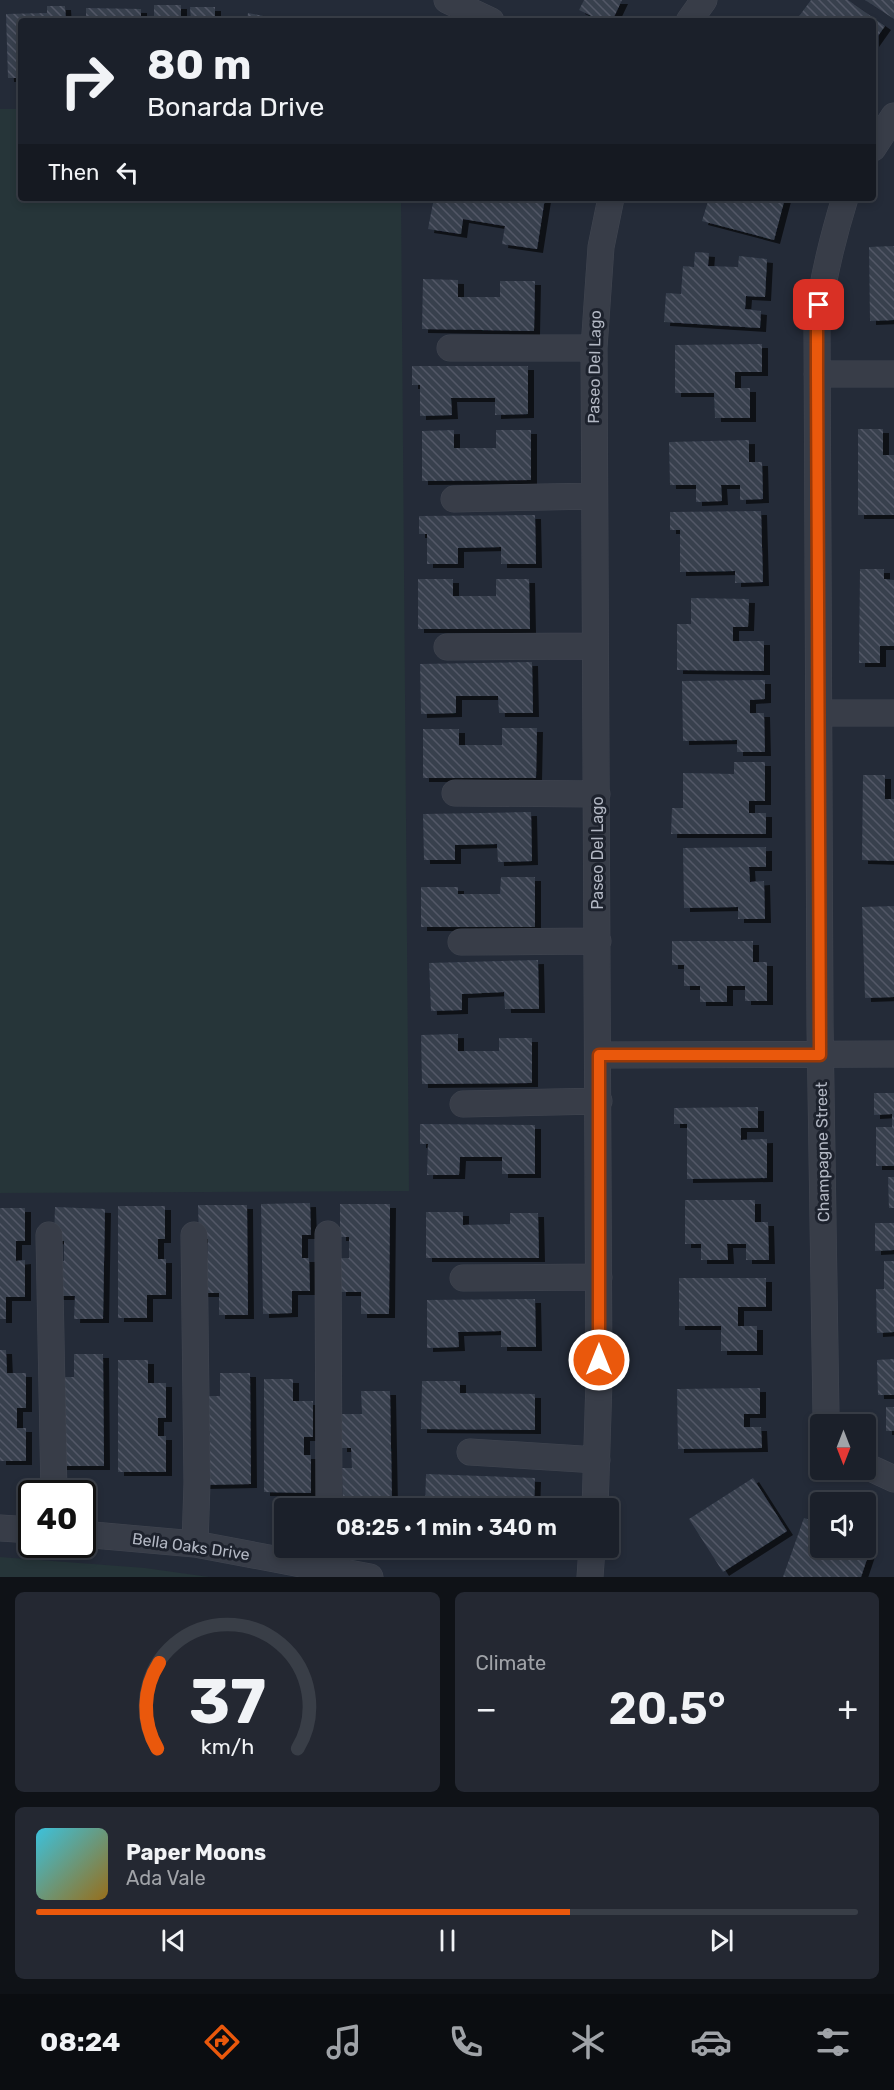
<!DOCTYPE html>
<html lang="en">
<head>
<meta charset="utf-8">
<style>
  :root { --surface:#1b202a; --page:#242832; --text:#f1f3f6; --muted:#a0a3a8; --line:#393e47; --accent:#ea580c }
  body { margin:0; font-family:Rubik,sans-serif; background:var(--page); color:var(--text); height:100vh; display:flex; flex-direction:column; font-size:22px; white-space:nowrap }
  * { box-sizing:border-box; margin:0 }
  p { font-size:20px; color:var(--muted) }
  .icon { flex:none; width:33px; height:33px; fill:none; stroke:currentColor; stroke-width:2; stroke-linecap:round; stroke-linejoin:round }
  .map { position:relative; height:1577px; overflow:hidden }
  .sheet { display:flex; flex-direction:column; gap:15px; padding:15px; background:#0f1217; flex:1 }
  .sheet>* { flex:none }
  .top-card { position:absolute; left:18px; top:18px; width:858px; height:183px; border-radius:6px; box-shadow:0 3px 9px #0003,0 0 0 2px var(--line); background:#1b202a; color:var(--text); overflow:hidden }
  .needle { width:39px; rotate:180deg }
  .controls { position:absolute; left:810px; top:1414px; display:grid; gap:12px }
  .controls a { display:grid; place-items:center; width:66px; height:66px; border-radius:6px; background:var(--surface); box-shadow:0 3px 9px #0003,0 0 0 2px var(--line); font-size:30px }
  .speed { position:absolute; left:18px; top:1480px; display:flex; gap:12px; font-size:30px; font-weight:700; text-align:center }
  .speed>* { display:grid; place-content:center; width:78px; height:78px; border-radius:50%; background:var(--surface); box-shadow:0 3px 9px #0003,0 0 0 2px var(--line); line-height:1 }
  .speed .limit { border:3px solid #111; border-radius:9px; background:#fff; color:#111 }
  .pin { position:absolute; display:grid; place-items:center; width:51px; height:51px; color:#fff; margin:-26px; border-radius:12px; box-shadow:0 3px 9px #0006 }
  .me { position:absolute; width:66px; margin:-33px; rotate:0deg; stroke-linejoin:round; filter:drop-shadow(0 0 4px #0008) }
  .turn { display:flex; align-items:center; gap:21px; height:126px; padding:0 30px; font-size:27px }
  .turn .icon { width:78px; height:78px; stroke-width:2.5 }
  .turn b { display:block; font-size:42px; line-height:51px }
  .then { display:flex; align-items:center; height:57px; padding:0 30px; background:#0003; gap:12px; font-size:22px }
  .big { font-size:45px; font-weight:600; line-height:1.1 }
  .sheet .card { flex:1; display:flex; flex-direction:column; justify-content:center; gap:9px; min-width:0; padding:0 21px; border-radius:9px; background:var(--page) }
  .sheet .dial { align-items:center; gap:0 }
  .dial svg { height:156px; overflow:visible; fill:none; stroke:var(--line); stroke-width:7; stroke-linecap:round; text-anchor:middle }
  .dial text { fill:var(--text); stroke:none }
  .song { display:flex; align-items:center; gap:18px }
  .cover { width:72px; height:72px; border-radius:9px; background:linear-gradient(135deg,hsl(190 70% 55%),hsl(40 70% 35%)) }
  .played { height:6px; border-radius:3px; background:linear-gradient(90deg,var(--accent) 65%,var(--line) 65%) }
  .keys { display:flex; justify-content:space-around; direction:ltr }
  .heat { display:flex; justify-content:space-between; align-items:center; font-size:33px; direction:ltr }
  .sheet .tiles { flex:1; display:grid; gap:15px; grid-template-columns:1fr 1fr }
  .card:last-child { grid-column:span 2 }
  .trip { position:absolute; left:274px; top:1498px; width:345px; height:60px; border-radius:6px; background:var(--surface); box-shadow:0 3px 9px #0003,0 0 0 2px var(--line); font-weight:600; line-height:60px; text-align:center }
  .tab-bar { display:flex; height:96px; justify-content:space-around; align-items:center; background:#0b0d11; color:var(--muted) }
  .tab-bar .icon { width:42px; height:42px }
  .tab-bar .on { color:var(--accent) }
  .tab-bar b { font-size:27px; color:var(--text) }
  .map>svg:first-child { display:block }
  .green { fill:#263539 }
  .building { fill:url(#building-back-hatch); filter:url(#shadow) }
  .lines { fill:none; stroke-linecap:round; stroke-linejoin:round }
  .minor-casing { stroke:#414651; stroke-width:27 }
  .minor { stroke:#383d48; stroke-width:26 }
  .route-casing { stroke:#983908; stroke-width:15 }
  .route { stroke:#ea580c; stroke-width:10 }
  .labels { text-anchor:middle; stroke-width:6; stroke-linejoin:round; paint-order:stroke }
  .street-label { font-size:16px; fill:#b3b8c4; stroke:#1d222d }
</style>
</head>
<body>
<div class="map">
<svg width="894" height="1577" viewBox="0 0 894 1577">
  <defs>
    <pattern id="building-back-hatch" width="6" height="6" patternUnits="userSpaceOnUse" patternTransform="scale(1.5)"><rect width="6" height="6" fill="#373f4e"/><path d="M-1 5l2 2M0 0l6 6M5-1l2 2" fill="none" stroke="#525966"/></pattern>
    <filter id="shadow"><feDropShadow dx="6" dy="4" stdDeviation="0" flood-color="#0009"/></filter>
  </defs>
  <rect width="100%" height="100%" fill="#242b38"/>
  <path class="green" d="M0 109H21V198H401L409 1191 0 1193Z
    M0 1557 145 1568 209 1577H0Z"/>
  <path class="building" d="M584 0H622L612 21H602L579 10Z
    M811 0H848L885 26 873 43V21H800L797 19Z
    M865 0H894V19Z
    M154 5H181V21H154Z
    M47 6H65L66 21H21V78H8L6 14 47 13Z
    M190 7H215V21H191Z
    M86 8 141 9V21H86Z
    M248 13 284 20V21H247Z
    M434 198H545L537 249 502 244 505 226 463 219 461 234 428 229Z
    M709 198H785L774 240 702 221Z
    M894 246V320L870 321 869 247Z
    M695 252 709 253 708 266 738 267 739 256 767 259 765 297 746 296 745 309 761 311 760 328 664 322 666 293 681 294 683 266 694 267Z
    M423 279 458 280V297H500V281H535L534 331 422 329Z
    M762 344V372H735V388H750V418H715L714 393H675V345Z
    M412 366H528V414L495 415V398H451L452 415 420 416V385H412Z
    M858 429H883V455H894V515H858Z
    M454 430V448H496V430H531V480L422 481V431Z
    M749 440V462H762L763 499 740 500V485H721L722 501 696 502V485H670L669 442Z
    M761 511 763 582 735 583V571L680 572V530H670V512Z
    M535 515 536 564H501V547L458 548V564H427V534H419V516Z
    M860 569H884V579L894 580V646H880V663H859Z
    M418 579H453V596H496V579H529L530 629H418Z
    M691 598 749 599 748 627H733V641H764V671L677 670V624H691Z
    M532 662 533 713H499L498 696H456V713L421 714 420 664Z
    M765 680V699L750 700V713H764L765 752H737V740L683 741 682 681Z
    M502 728H537L536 778H423V729H459V745H502Z
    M734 762H765V801H749V813H766V834H671L672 808H683V773L734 774Z
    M863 775H885V799H894V861L862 860Z
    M531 812 532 861 498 862 497 844 455 845V860H424L423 814Z
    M766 847V867H749L750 882 764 881 765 919H738V907L684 908 683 848Z
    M501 877H535V927H421V887H458V894H500Z
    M894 906V997L865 998 862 907Z
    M672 941H753V962H767V1001H745V986H727V1002H700V986H684V965H672Z
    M538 960 539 1009H505L504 992 462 994V1010L431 1011 429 963Z
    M458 1034V1051H499V1038H532V1083L422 1084 421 1035Z
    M874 1093H894V1166H876V1127H892V1114L874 1115Z
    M758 1107V1128H741V1140L767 1139V1178L687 1179V1124H674V1108Z
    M420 1124 535 1125V1174H502V1157H460L459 1175H427L428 1144H420Z
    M888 1177H894V1208H889Z
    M685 1200H755V1222H768L769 1260H746V1244H727L728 1260H701V1244H685Z
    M310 1203 311 1235H302V1258H309L310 1291H292V1313L263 1314 261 1204Z
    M340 1204H390L389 1314H361V1292H340V1258H349V1237H340Z
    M198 1205H247L248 1315H219V1293H199V1258H208V1239H199Z
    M118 1206H165V1239H158V1259H166V1295H147V1318H118Z
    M55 1207 105 1209 103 1319H74L75 1296H54L55 1261H64V1241L54 1240Z
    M0 1208H25V1241H16V1261L25 1260V1297H6V1319H0Z
    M426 1212H463V1225L510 1224V1213H538L539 1258H426Z
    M875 1223H894V1250L875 1251Z
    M884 1261H894V1332L877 1333 876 1289H884Z
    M679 1278H766V1307H738V1326H757V1351H721V1326H679Z
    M535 1299 536 1347H501V1331L458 1332 459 1347 427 1348V1300Z
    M0 1350H6L7 1373H26V1408H17V1428H26V1461H0Z
    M74 1354H103L104 1466H56L55 1377H74Z
    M894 1359V1395H878L877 1360Z
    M118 1360H148V1383H166V1418H158V1436H166V1472H118Z
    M220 1373H250L251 1484 202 1485V1450H210V1431H201V1396H220Z
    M264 1379H293V1401H313V1437H304V1455H311V1493L264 1492Z
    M422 1381H460V1393L535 1394V1430L421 1429Z
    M760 1388V1414H744V1427H761L762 1448 678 1449 677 1389Z
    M361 1391H390L392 1503H343L342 1468H352L351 1448H341V1414H362Z
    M886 1407H894V1431H886Z
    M426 1474 535 1478 534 1509H425Z
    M753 1478 787 1531 723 1572 689 1519Z
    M804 1518 820 1523 819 1550 838 1556 840 1548H863L870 1550 861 1577H783Z"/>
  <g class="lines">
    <g class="minor-casing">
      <path id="minor" d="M447 0 491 21
        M689 21 704 0
        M873 148 894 116
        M450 348H594
        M817 374H894
        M454 499 594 496
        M447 647 595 646
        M819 713H894
        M455 793 597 794
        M461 942 598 941
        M599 1055 894 1054
        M463 1104 599 1101
        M328 1234 329 1509
        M49 1235 54 1494
        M194 1235 197 1483 195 1544
        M463 1278 599 1277
        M828 1425 826 1415 820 1025 817 325C822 281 832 240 845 198
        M470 1452 597 1460
        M866 1466 894 1479
        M595 1509 599 1381 594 348 601 247 611 198
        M0 1528 32 1530
        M82 1534 195 1544 370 1577
        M590 1577 592 1548"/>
    </g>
    <use href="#minor" class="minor"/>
  </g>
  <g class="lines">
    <g class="route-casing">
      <path id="route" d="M599 1360V1055H820L817 374V325L819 305"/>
    </g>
    <use href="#route" class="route"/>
  </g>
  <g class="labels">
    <g class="street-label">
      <text transform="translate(594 367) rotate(-89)" y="6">Paseo Del Lago</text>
      <text transform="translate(597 853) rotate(-90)" y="6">Paseo Del Lago</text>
      <text transform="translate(822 1152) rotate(-91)" y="6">Champagne Street</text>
      <text transform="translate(191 1546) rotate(8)" y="6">Bella Oaks Drive</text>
    </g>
  </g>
</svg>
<div class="controls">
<a><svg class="needle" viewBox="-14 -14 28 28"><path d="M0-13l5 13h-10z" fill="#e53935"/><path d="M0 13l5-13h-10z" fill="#a0a3a8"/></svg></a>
<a><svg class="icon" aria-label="sound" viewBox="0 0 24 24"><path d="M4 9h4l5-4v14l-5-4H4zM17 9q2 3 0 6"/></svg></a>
</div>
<div class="speed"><div class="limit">40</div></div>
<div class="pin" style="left:819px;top:305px;background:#d93025"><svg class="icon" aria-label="arrive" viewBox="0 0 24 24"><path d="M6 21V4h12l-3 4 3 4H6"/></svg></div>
<svg class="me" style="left:599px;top:1360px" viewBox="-20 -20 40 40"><circle r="17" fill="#ea580c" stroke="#fff" stroke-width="3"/><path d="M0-11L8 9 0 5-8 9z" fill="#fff"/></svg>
<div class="trip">08:25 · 1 min · 340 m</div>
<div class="top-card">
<div class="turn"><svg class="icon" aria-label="right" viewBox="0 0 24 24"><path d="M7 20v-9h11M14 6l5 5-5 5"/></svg><div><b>80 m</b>Bonarda Drive</div></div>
<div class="then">Then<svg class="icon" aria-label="left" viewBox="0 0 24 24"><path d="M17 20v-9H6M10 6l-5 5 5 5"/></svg></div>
</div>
</div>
<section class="sheet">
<div class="tiles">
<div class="card dial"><svg viewBox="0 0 100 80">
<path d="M14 69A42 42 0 1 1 86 69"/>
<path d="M14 69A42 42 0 0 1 15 25" stroke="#ea580c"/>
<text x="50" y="56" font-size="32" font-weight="700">37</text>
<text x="50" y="72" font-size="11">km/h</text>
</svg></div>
<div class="card"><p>Climate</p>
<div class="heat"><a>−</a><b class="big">20.5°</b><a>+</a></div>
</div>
<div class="card">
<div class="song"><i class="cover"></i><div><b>Paper Moons</b><p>Ada Vale</p></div></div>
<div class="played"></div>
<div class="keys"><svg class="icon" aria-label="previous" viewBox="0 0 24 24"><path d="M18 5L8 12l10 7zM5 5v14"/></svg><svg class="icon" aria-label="pause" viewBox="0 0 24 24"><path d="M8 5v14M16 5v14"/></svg><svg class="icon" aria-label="next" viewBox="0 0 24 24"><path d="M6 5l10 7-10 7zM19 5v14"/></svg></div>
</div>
</div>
</section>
<nav class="tab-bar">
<b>08:24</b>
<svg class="icon on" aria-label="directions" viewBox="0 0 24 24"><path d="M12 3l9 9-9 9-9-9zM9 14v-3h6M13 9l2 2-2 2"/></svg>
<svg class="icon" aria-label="music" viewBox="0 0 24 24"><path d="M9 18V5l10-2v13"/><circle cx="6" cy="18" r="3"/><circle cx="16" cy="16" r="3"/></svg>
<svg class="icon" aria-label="phone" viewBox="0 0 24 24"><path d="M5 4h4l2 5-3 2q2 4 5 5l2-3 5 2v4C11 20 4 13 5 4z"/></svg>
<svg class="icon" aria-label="climate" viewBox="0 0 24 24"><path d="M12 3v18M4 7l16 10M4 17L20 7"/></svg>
<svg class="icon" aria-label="car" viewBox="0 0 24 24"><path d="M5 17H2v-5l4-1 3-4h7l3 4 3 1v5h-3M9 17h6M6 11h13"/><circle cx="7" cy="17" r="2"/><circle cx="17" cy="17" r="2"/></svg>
<svg class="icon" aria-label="filters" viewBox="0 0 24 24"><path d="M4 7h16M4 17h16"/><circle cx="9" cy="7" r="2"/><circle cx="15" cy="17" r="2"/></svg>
</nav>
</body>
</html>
